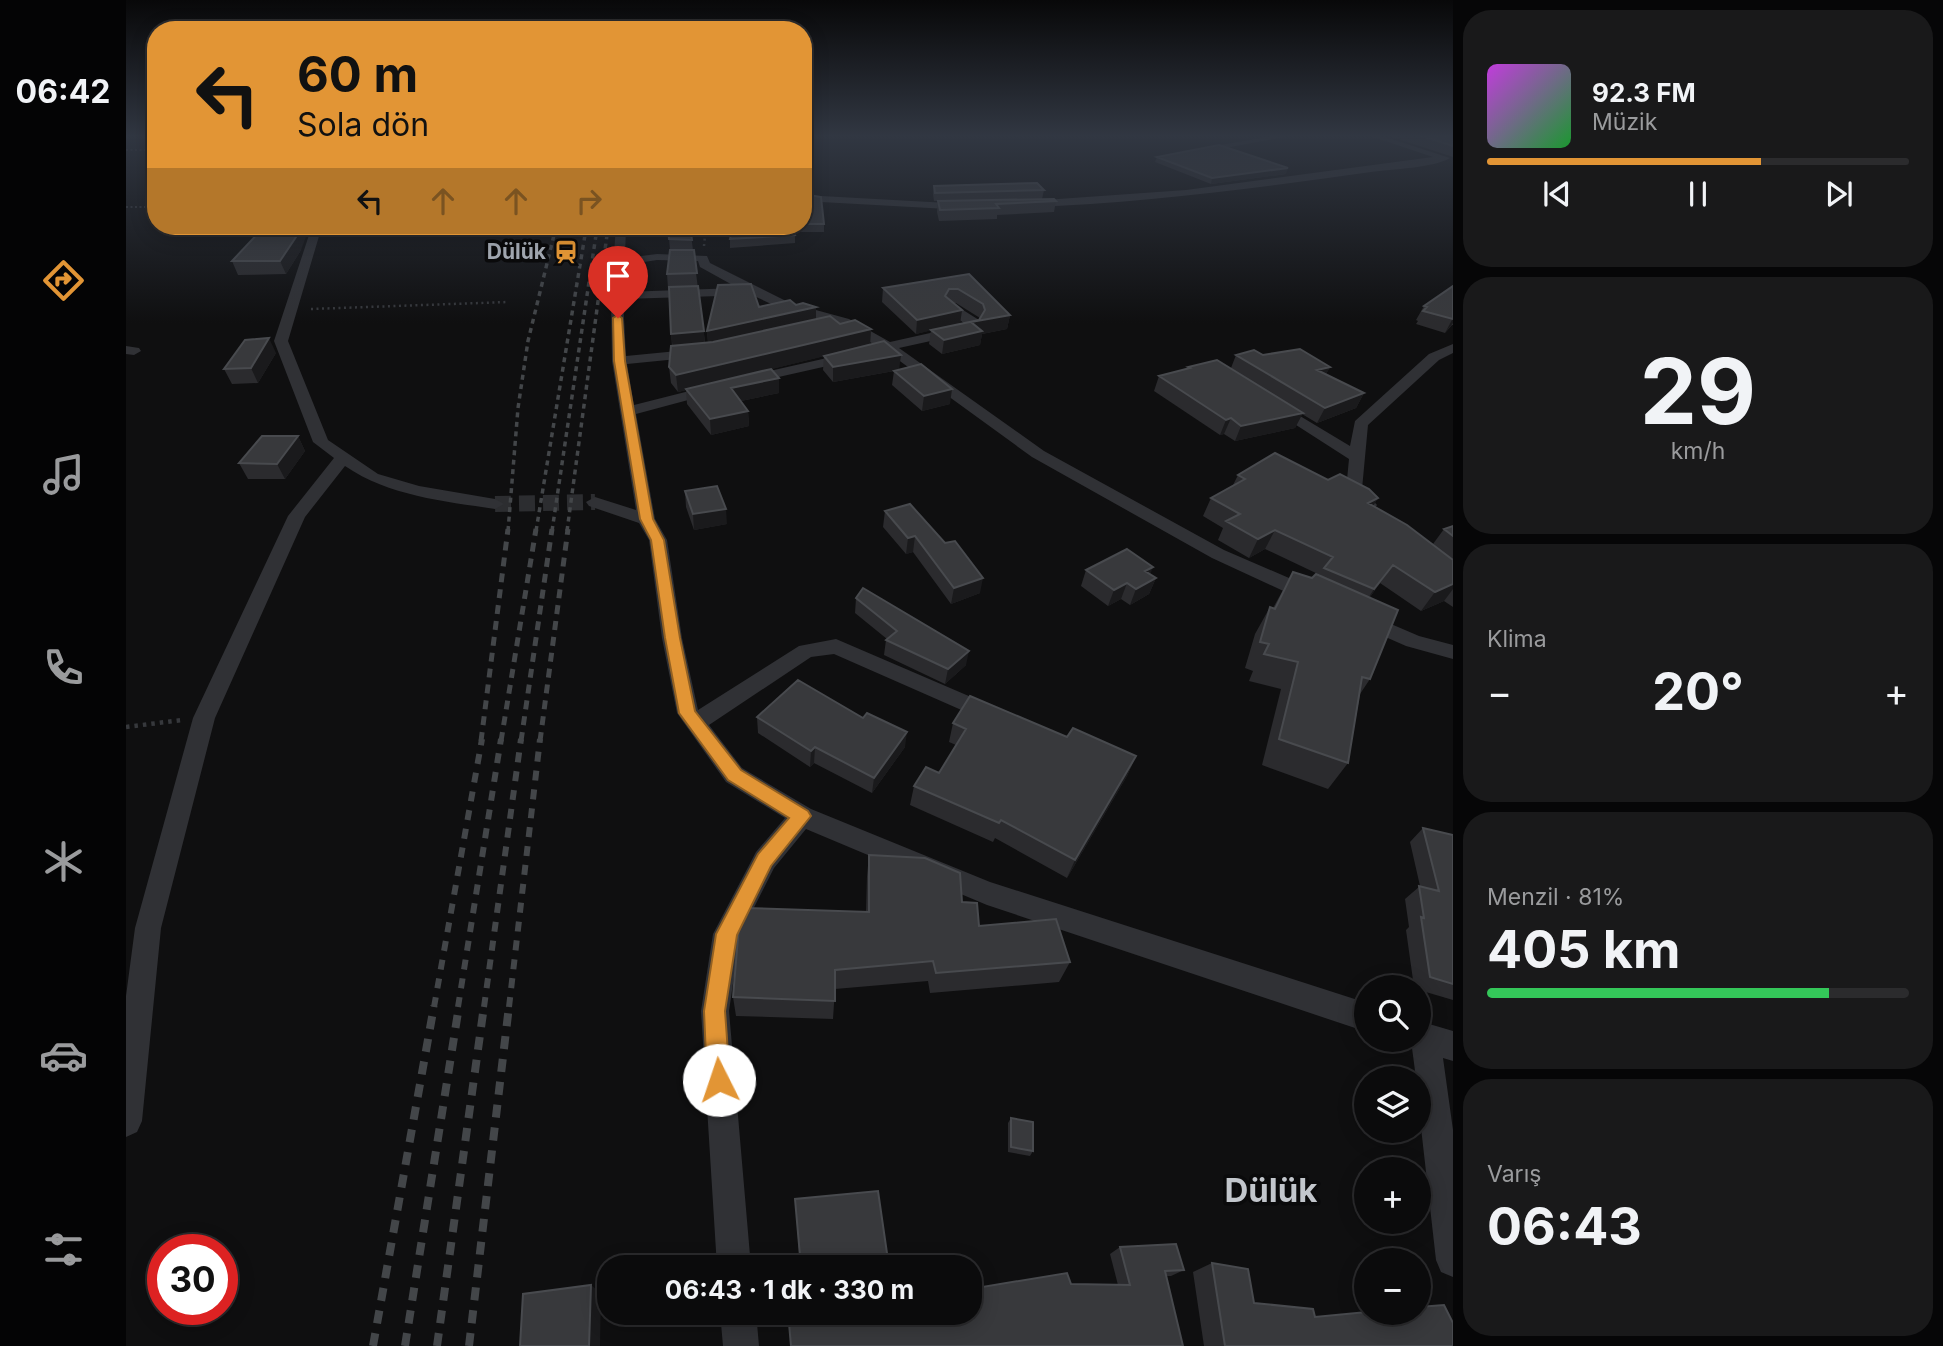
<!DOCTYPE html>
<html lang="tr">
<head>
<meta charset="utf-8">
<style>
  :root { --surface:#0b0b0c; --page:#19191a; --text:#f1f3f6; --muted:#9a9b9d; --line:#2b2b2d; --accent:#e29535 }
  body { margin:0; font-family:Inter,sans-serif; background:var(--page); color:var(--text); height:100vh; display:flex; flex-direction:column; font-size:26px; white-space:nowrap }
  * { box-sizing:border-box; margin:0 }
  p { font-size:23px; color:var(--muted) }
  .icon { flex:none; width:38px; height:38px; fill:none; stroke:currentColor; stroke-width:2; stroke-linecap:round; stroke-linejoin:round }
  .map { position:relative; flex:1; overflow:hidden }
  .side { display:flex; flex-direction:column; gap:10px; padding:10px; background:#060607; width:490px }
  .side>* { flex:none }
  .guide { position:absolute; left:21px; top:21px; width:665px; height:214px; border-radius:28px; box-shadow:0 4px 18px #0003,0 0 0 2px var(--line); background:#e29535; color:#111; overflow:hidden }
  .controls { position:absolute; left:1228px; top:975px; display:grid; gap:14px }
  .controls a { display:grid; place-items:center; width:77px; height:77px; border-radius:50%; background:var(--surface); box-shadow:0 4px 18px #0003,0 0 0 2px var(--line); font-size:35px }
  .speed { position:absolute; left:21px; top:1234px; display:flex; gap:14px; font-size:35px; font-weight:700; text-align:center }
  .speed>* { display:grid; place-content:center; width:91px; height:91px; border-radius:50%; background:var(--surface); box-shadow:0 4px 18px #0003,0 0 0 2px var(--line); line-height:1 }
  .speed .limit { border:10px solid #d22; background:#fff; color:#111 }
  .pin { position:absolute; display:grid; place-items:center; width:60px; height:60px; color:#fff; margin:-72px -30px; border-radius:50% 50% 50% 0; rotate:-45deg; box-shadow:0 0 7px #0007 }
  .pin .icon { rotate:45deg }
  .me { position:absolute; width:77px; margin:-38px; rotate:356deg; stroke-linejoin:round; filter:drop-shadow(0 0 5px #0008) }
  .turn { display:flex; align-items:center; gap:24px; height:147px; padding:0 35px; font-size:32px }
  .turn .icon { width:91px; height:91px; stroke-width:2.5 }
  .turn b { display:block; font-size:49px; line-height:60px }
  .lanes { display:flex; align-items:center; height:66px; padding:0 35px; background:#0003; justify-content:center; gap:35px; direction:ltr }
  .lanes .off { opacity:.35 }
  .big { font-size:52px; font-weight:700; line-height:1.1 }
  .side .tile { flex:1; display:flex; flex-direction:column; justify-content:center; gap:10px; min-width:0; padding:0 24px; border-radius:28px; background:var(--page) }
  .side .dial { align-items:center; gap:0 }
  .dial b { font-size:91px; line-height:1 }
  .song { display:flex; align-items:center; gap:21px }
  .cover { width:84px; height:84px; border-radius:10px; background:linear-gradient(135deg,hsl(290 70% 55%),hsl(130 70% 35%)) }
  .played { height:7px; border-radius:4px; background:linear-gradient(90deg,var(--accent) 65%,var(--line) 65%) }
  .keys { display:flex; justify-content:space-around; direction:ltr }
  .heat { display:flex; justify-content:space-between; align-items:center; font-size:38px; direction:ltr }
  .charge { height:10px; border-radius:5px; background:linear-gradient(90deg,#34c759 81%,var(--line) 0) }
  .trip { position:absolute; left:471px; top:1255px; width:385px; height:70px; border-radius:28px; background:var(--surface); box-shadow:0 4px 18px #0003,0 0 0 2px var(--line); font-weight:700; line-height:70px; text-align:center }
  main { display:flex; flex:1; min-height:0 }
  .tab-bar { display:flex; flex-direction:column; width:126px; justify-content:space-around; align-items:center; background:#040405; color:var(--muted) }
  .tab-bar .icon { width:49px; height:49px }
  .tab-bar .current { color:var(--accent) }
  .tab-bar b { font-size:32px; color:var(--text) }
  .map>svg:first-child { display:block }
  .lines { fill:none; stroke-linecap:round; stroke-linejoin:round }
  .street-tunnel { stroke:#2c2d30; stroke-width:16; stroke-dasharray:16 8; stroke-linecap:butt }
  .path-far2 { stroke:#36383c; stroke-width:2; stroke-dasharray:2 2.5; stroke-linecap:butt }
  .path-far1 { stroke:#36383c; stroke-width:2.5; stroke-dasharray:2 3.5; stroke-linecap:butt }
  .path { stroke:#36383c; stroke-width:4.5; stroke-dasharray:3.5 5; stroke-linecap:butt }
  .street { fill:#303135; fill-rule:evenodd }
  .rail-far4 { stroke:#434649; stroke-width:2.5; stroke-dasharray:4.5 3.5; stroke-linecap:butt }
  .rail-far3 { stroke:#434649; stroke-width:3.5; stroke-dasharray:5 4.5; stroke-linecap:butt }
  .rail-far2 { stroke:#434649; stroke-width:5; stroke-dasharray:9 7; stroke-linecap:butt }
  .rail-far1 { stroke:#434649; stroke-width:6; stroke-dasharray:10 9; stroke-linecap:butt }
  .rail { stroke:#434649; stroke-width:8; stroke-dasharray:13 10; stroke-linecap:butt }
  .wall { fill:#2b2b2e; fill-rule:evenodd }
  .shaded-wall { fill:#1a1a1c }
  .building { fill:#38393c; stroke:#484a4e; stroke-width:2 }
  .route { fill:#e29535; stroke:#936122; stroke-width:2 }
  .labels { text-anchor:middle; stroke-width:7; stroke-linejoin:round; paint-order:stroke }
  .far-poi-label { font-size:21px; font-weight:bold; fill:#a1a7b0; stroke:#0a0a0b; text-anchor:end }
  .near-quarter-label { font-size:33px; font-weight:bold; fill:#c2c6cc; stroke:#0a0a0b }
</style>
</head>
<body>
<main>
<nav class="tab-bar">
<b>06:42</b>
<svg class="icon current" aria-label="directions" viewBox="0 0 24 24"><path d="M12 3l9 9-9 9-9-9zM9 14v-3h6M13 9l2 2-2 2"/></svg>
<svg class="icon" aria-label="music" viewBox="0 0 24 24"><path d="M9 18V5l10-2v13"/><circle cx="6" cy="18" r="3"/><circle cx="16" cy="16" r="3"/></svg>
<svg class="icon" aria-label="phone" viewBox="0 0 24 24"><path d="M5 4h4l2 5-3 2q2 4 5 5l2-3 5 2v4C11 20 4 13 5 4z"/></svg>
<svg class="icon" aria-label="climate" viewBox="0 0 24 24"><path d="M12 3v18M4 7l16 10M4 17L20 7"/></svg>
<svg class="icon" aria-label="car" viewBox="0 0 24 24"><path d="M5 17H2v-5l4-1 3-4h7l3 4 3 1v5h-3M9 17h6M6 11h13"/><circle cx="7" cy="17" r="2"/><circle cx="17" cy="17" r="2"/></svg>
<svg class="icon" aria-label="filters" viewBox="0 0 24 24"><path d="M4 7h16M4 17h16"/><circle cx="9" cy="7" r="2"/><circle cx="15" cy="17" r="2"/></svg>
</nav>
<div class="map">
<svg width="1327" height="1346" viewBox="0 0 1327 1346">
  <rect width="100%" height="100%" fill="#0f0f10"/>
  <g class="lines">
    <path class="street-tunnel" d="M369 504 469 502"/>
    <path class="path-far2" d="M0 150H30
      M0 207H30
      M579 237 580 226"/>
    <path class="path-far1" d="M578 246 579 235
      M185 309 382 302"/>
    <path class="path" d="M0 727 56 720"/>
    <path class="street" d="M1151 135H1169L1099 148 1095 145Z
      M1241 135H1253L1324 158C1308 168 1265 169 1245 172 1132 188 1019 203 904 207L899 204 904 201 1060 190 1307 157Z
      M677 195 840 204 845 207 840 210 677 201Z
      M186 226H196L162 341 202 440 252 474 293 486 369 499 378 504 369 509C317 501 263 496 219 466L179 517 89 718 35 928 16 1121 11 1132 0 1137V996L9 928 67 718 162 516 208 458 187 442 148 341Z
      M490 226H500L499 258 531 254 581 256 584 263 664 303 723 319 764 342 840 325 819 308 821 305H829L853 320 854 323 850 331 773 348 918 451 1098 550 1193 591 1196 596 1193 601H1179L1086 558 906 457 760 351 713 325 656 309 626 295 497 299 500 356 572 349 579 353 572 357 501 364 508 405 587 385 594 389 592 392 510 414 529 519 541 540 556 638 572 710 673 646 710 639 873 709 876 715 873 721 865 723 708 654 685 657 583 725 616 768 685 809 864 882 1241 1003V1032L861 905 680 829 648 868 614 935 603 1011 625 1267H591L575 1011 587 934 630 852 659 818 600 782 551 713 536 638 523 540 513 523 463 506 460 502 469 497 510 510 486 361 485 296ZM531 260 572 261 574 267 612 288 497 292 499 265Z
      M1327 344V353L1313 360 1242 425 1236 489 1251 505 1248 509H1236L1220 490 1223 459 1142 407 1144 404H1154L1224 446 1229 421 1303 354Z
      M0 346 13 348 15 351 8 355 0 354Z
      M723 353 730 357 728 360 622 384 615 380 617 377Z
      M1237 612 1293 636 1327 645V659L1280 646 1230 624 1227 619 1230 614Z
      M1293 1021 1327 1031V1061L1317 1058 1327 1130V1277L1315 1272 1310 1260 1293 1110V1078H1290L1286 1048 1280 1040H1293Z
      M594 1312H630L633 1346H597Z"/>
    <path class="rail-far4" d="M427 237 430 226
      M459 237 461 226
      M470 237 471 230
      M481 237 482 226"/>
    <path class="rail-far3" d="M382 531 392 408 402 341 428 235
      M410 531 459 235
      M426 531 470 235
      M441 531 481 235"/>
    <path class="rail-far2" d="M355 741 382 529
      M375 741 410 529
      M395 741 426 529
      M414 741 442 529"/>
    <path class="rail-far1" d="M308 1007 356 739
      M332 1007 375 739
      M358 1007 395 739
      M383 1007 414 739"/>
    <path class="rail" d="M247 1346 308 1006
      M279 1346 333 1006
      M311 1346 358 1006
      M343 1346 383 1006"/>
  </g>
  <path class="wall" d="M1260 135H1327V157Z
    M1031 157 1160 174 1085 184 1029 162Z
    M808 186 918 190 916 199 808 201 807 194Z
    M677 194 698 224V232H668L669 235V243L604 248V239L607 226H677Z
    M812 201H930L928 212 871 215V219L813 221 811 212Z
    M564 227 579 342H582L581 331 633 307 670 305 690 319 745 329 744 345 773 369 824 404 796 411 766 385 768 371 707 382 697 370 698 356 645 369 653 378V393L615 401 622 411 623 426 585 435 561 404 560 390 552 392 545 383 543 367 546 346 541 274 544 250 542 228Z
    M175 250 160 274 112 275 106 261Z
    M843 274 884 315 881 329 856 334 854 345 816 354 803 344 805 330 790 334 756 302 757 288ZM827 303H830L854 318 853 320 834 324 836 310Z
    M1327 286V325H1326L1319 333 1290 324 1292 321 1290 320 1298 306Z
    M150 353 132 383 106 384 98 369Z
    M1110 355H1137L1204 367 1200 374 1238 393 1230 408 1191 423 1176 414 1169 428 1109 441 1098 434 1094 435 1028 391 1033 376 1061 369 1062 367 1105 368Z
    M172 436 179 451 159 479H122L113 463Z
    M1112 475 1202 480 1252 498 1247 506 1307 544 1318 529 1327 526V607L1318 601 1295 611 1254 583 1244 597V679L1234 694 1222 763 1202 789 1136 765 1155 689 1123 681 1127 671 1119 668 1129 634 1144 607 1147 608 1167 572 1186 578 1194 575 1139 549 1123 558 1092 540 1097 528 1077 516 1085 498 1107 485Z
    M559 491 601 524 568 530 560 507Z
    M784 504 854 593 825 604 787 552 780 554 757 527 759 511Z
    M960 570 1030 578 1023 594 1004 605 995 599 982 606 955 586Z
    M730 598 840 665 819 684 758 655 760 640 761 639 729 613Z
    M631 717 737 718 779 747 746 793 688 763 684 767 632 733Z
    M827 723 941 737 1010 756 1001 776 941 878 869 838 867 842 784 805 788 786 813 773 830 745 823 742Z
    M1297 828 1327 835V1000L1293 990V987H1288L1280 930 1283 927 1279 899 1294 886 1284 842Z
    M743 855 836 902 853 926 944 962 933 982 804 993 802 981 709 989 707 1019 610 1016 607 997 740 912 741 876Z
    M885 1118 907 1151 904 1156 882 1152V1123Z
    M669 1199 763 1267H674Z
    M994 1247 1058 1270 1045 1276H1040L1057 1346 945 1284 992 1285 984 1254Z
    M1086 1263 1128 1303 1327 1346H1078L1067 1272Z"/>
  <path class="shaded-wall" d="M1162 168 1160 174 1085 184 1086 178Z
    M174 226H184L175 250 160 274 154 261Z
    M197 226H243L198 229Z
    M690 307V321L582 345 581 331Z
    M836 310 834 324 790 334 791 320Z
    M884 315 881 329 856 334 854 345 816 354 818 340 845 322Z
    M1327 318V323L1319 333Z
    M745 329 744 345 552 392 550 375Z
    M578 331 579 345 547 349 545 334Z
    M143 338 150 353 132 383 125 368Z
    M775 355 773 370 707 382V367Z
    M1204 367 1196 382 1191 370Z
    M653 378V393L605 403V388Z
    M826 389 824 404 796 411 798 396Z
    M1238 393 1230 408 1191 423 1199 408Z
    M622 411 623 426 585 435 584 419Z
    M1177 413 1169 428 1109 441 1115 426Z
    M1105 418 1098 434 1094 435 1100 420Z
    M172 436 179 451 159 479 151 464Z
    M1252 498 1241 516 1242 503Z
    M600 509 601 524 568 530 567 514Z
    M1149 530 1139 549 1123 558 1132 539Z
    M789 536 787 552 780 554 782 538Z
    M1267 565 1254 583 1236 608 1248 589Z
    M1027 567 1021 583 1019 571Z
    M857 578 854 593 825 604 828 588Z
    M1030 578 1023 594 1004 605 1010 589Z
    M1001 583 995 599 982 606 988 590Z
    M1327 584V589L1318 601 1295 611 1309 592Z
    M843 651 840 665 819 684 822 669Z
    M781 732 779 747 746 793 748 778Z
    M689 747 688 763 684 767 685 751Z
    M1010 756 1001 776 941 878 949 860Z
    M465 1285 475 1293 474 1346H463Z"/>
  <path class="building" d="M1293 135H1327V146Z
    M1093 145 1162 168 1086 178 1031 157Z
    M911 183 918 190 809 193 808 186Z
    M677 194 695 197 698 224H677Z
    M928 199 930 201 870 204 873 208 814 210 812 201Z
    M139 226H174L170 237 154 261H106Z
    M607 226H665L669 235 604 239Z
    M564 227 566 240 543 239 542 228Z
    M544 250H568L571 273 541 274Z
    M843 274 884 315 845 322 856 331 818 340 805 330 853 320 859 310 857 304 832 289H823L819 296 836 310 791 320 757 288Z
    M625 284 633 307 664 300 670 305 677 303 690 307 581 331 592 285Z
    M572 286 578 331 545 334 543 287Z
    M1327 286V319L1297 311 1301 307 1298 306Z
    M704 316 714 324 729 320 745 329 550 375 543 367 545 346 587 342Z
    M143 338 125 368 98 369 119 340Z
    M758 341 775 355 707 367 698 356Z
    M1174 349 1204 367 1191 370 1238 393 1199 408 1110 355 1128 350 1137 355Z
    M1091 360 1177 413 1115 426 1105 418 1100 420 1033 376 1064 368 1062 367Z
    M795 364 826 389 798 396 768 371Z
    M645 369 653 378 605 388 622 411 584 419 560 389Z
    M136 436H172L151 464 113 463Z
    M1149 453 1202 480 1214 474 1243 489 1252 498 1242 503 1281 525 1327 560V584L1309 592 1267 565 1248 589 1198 568 1207 557 1149 530 1132 539 1100 521 1114 514 1085 498 1119 479 1112 475Z
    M591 486 600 509 567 514 559 491Z
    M784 504 819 543 829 541 857 578 828 588 789 536 782 538 759 511Z
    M1327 526V536L1318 529Z
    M1001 549 1027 567 1019 571 1030 578 1010 589 1001 583 988 590 960 570Z
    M1167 572 1186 578 1190 574 1272 610 1244 679 1236 677 1222 763 1153 739 1172 662 1138 654 1143 644 1134 642 1144 607 1149 609Z
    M737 588 843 651 822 669 760 640 771 631 730 598Z
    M672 680 737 718 741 713 781 732 748 778 689 747 685 751 631 717Z
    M844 696 941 737 947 728 1010 756 949 860 875 820 873 823 788 786 800 767 813 773 840 729 827 723Z
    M1297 828 1327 835V984L1304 977 1295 917 1298 918 1293 886 1313 891Z
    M743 855 799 858 834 873 836 902 851 903 853 926 930 919 944 962 810 973 807 961 709 970V1001L607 997 613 926 619 908 743 912Z
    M885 1118 907 1122V1151L885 1147Z
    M752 1191 763 1267H675L669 1199Z
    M1050 1244 1058 1270 1039 1271 1057 1346H665L662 1312H844V1289L941 1273 945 1284 1004 1285 994 1247Z
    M1086 1263 1122 1269 1128 1303 1187 1309 1189 1317 1241 1312H1293V1307L1318 1305 1327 1323V1346H1099Z
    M465 1285 463 1346H394L397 1294Z"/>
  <linearGradient id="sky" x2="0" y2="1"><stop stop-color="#080809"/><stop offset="0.42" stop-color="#313742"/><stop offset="1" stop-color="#313742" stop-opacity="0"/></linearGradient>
  <rect width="1327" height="323" fill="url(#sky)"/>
  <path class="route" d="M492 315 496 318 499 361 527 519 538 540 554 638 569 711 615 770 682 811 685 816 645 866 611 935 599 1011 604 1080 601 1088 593 1091 585 1088 581 1080 578 1011 590 934 632 854 663 818 602 780 553 713 539 638 525 540 514 519 488 361 487 318Z"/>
  <defs>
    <g id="station-bare" transform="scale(1.89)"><path d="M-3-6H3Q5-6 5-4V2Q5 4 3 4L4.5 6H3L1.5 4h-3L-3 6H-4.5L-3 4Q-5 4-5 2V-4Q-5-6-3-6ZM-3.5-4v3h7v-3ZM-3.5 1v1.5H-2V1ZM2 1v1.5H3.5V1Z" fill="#e29535" stroke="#0a0a0b" stroke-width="2.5" paint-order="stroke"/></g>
  </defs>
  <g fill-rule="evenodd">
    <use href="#station-bare" x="440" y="252"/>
  </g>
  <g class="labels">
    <g class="far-poi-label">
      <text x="420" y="259">Dülük</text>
    </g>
    <g class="near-quarter-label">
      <text x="1145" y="1202">Dülük</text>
    </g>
  </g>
</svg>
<div class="controls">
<a><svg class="icon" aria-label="search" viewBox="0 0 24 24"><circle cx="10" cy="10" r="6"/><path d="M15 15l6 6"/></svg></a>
<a><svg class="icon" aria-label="layers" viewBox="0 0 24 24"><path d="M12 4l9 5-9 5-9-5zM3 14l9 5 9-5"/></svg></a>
<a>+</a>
<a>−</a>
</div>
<div class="speed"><div class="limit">30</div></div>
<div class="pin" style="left:492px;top:318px;background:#d93025"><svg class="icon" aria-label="arrive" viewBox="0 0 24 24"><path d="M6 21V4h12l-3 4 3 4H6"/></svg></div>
<svg class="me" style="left:593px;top:1080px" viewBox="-20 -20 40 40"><circle r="19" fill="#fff"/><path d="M0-13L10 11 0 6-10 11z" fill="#e29535"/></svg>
<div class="trip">06:43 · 1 dk · 330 m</div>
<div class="guide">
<div class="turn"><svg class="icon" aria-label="left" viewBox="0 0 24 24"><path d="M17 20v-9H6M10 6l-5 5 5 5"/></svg><div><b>60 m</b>Sola dön</div></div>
<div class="lanes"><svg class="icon" aria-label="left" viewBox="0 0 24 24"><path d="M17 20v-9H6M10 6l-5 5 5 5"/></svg><svg class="icon off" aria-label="ahead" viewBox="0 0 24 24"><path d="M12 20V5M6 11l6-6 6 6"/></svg><svg class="icon off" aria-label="ahead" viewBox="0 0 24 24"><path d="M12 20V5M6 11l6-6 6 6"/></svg><svg class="icon off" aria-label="right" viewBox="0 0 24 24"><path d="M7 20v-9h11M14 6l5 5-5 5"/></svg></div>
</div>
</div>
<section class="side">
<div class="tile">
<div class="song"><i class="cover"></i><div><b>92.3 FM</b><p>Müzik</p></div></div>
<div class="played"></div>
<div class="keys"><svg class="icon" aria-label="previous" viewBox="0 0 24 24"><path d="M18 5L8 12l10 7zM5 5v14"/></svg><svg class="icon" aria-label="pause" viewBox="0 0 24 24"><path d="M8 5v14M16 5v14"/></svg><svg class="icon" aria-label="next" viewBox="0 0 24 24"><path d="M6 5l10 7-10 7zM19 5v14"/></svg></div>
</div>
<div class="tile dial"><b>29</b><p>km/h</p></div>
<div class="tile"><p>Klima</p>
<div class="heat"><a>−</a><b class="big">20°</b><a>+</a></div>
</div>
<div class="tile"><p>Menzil · 81%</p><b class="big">405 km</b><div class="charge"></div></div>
<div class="tile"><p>Varış</p><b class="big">06:43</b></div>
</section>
</main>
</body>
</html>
